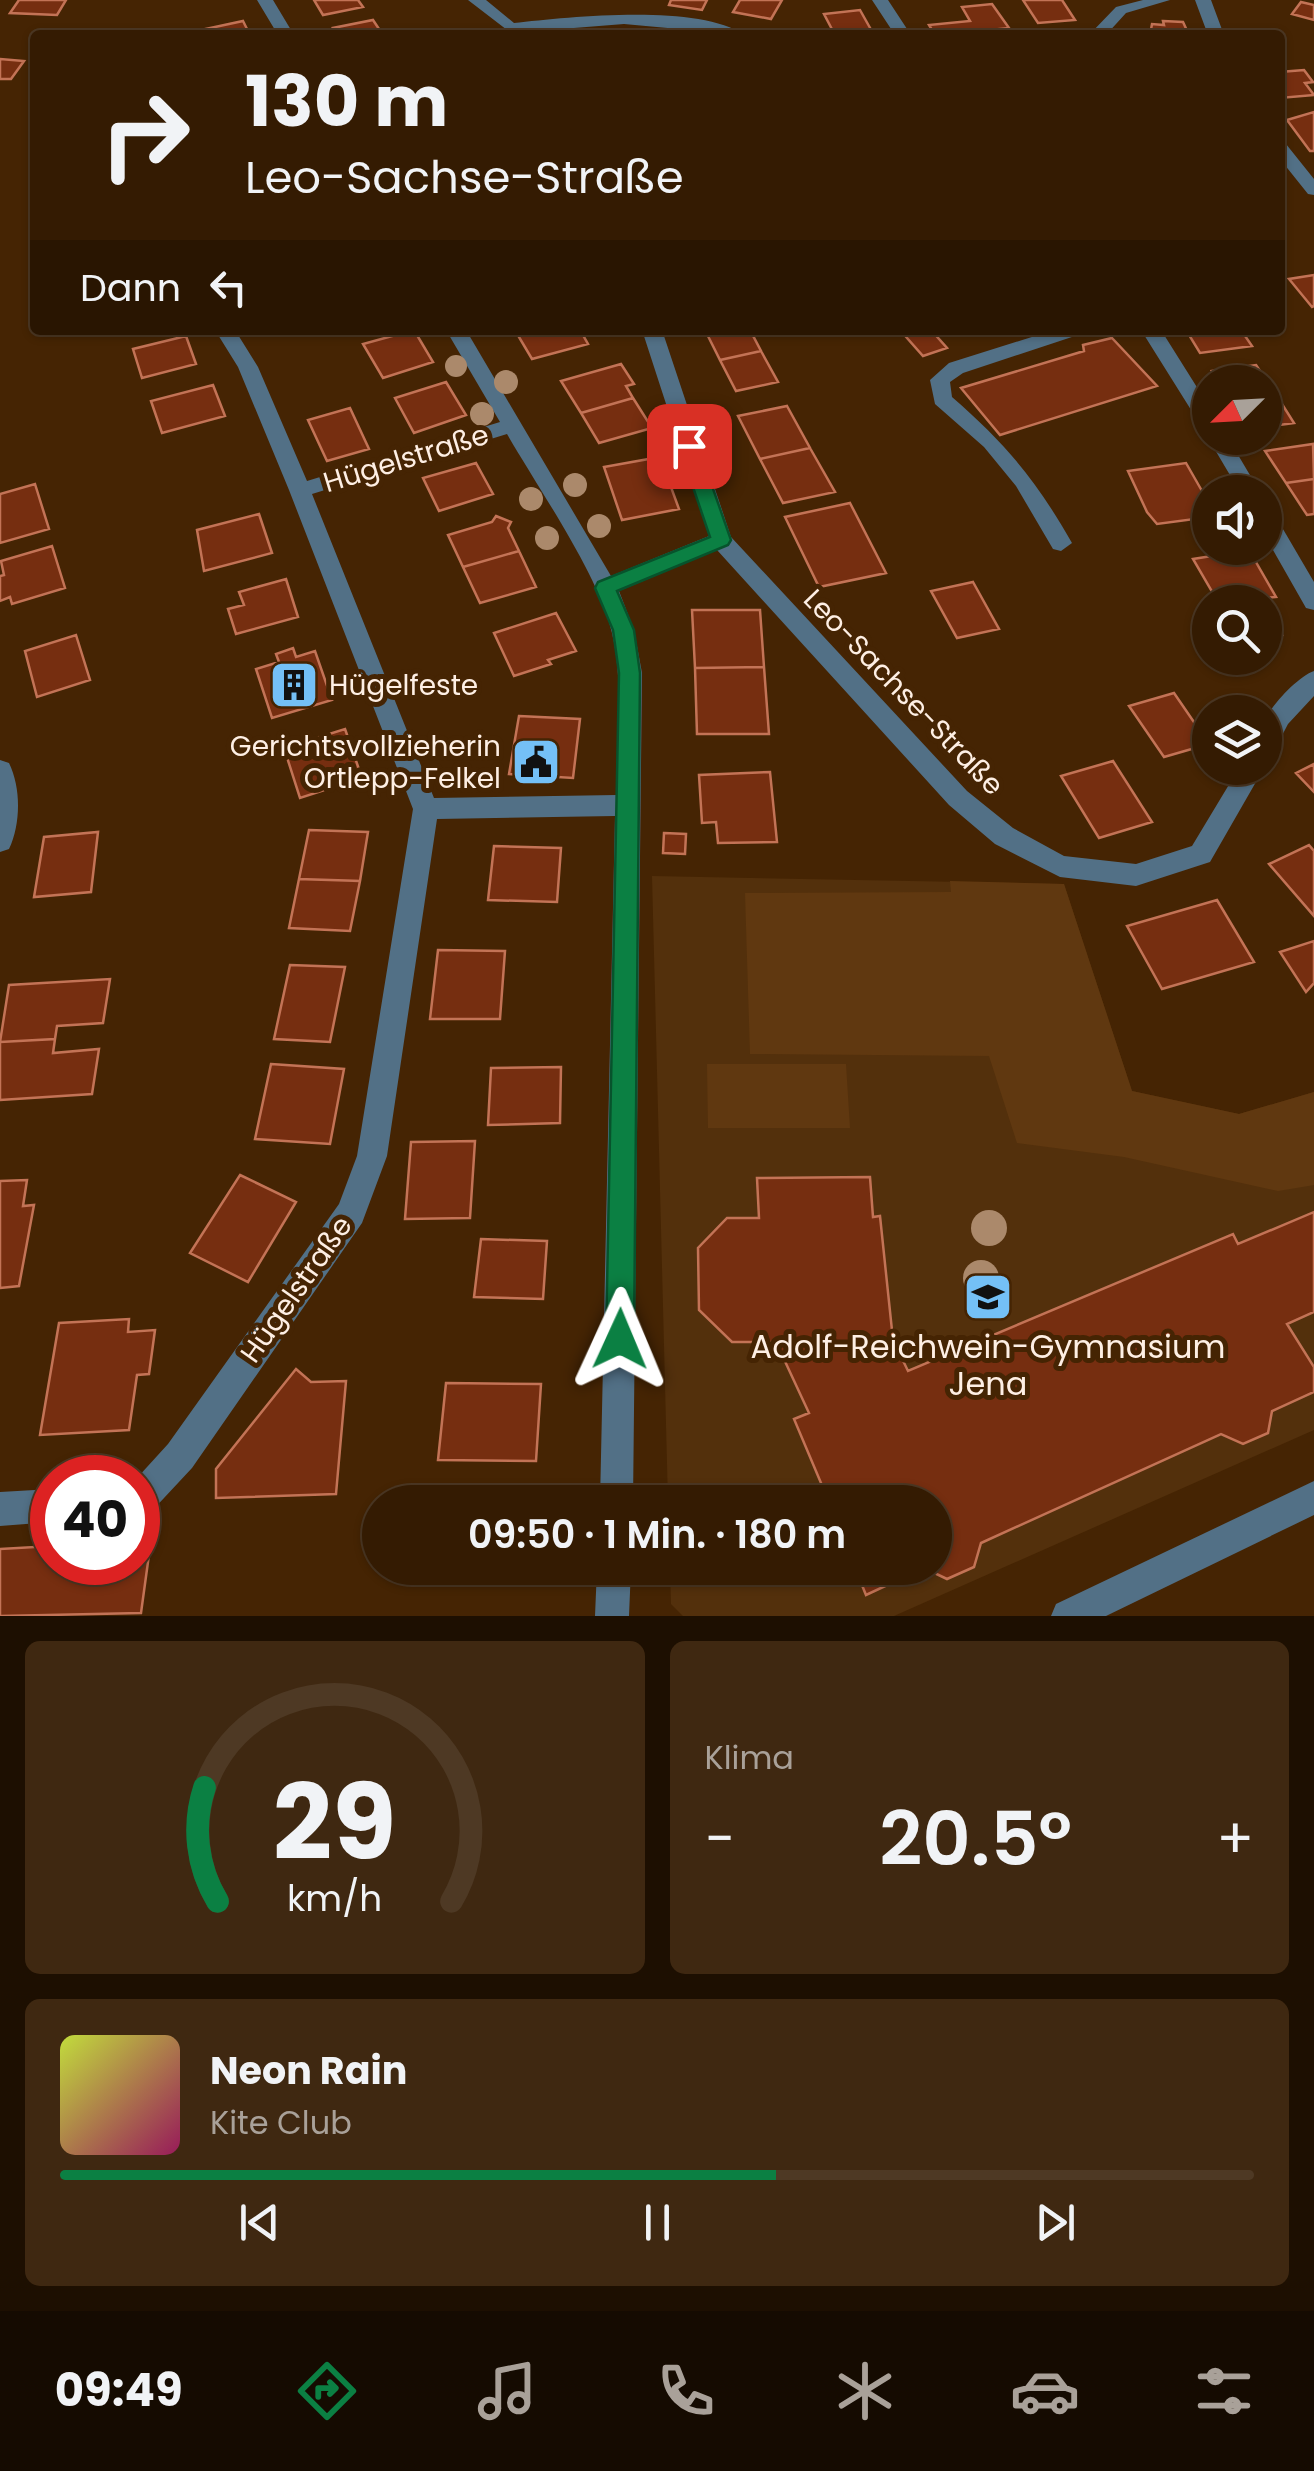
<!DOCTYPE html>
<html lang="de">
<head>
<meta charset="utf-8">
<style>
  :root { --surface:#341b02; --page:#3f2811; --text:#f1f3f6; --muted:#a9a199; --line:#4e3924; --accent:#0b8043 }
  body { margin:0; font-family:Poppins,sans-serif; background:var(--page); color:var(--text); height:100vh; display:flex; flex-direction:column; font-size:38px; white-space:nowrap }
  * { box-sizing:border-box; margin:0 }
  p { font-size:32px; color:var(--muted) }
  .icon { flex:none; width:55px; height:55px; fill:none; stroke:currentColor; stroke-width:2; stroke-linecap:round; stroke-linejoin:round }
  .map { position:relative; height:1616px; overflow:hidden }
  .side { display:flex; flex-direction:column; gap:25px; padding:25px; background:#1d0f01; flex:1 }
  .side>* { flex:none }
  .top-card { position:absolute; left:30px; top:30px; width:1255px; height:305px; border-radius:10px; box-shadow:0 2px 8px #0004,0 0 0 2px var(--line); background:#341b02; color:var(--text); overflow:hidden }
  .needle { width:65px; rotate:246deg }
  .controls { position:absolute; left:1192px; top:365px; display:grid; gap:20px }
  .controls a { display:grid; place-items:center; width:90px; height:90px; border-radius:50%; background:var(--surface); box-shadow:0 2px 8px #0004,0 0 0 2px var(--line); font-size:50px }
  .speed { position:absolute; left:30px; top:1455px; display:flex; gap:20px; font-size:50px; font-weight:700; text-align:center }
  .speed>* { display:grid; place-content:center; width:130px; height:130px; border-radius:50%; background:var(--surface); box-shadow:0 2px 8px #0004,0 0 0 2px var(--line); line-height:1 }
  .speed .limit { border:15px solid #d22; background:#fff; color:#111 }
  .pin { position:absolute; display:grid; place-items:center; width:85px; height:85px; color:#fff; margin:-42px; border-radius:20px; box-shadow:0 5px 15px #0006 }
  .me { position:absolute; width:110px; margin:-55px; rotate:1deg; stroke-linejoin:round; filter:drop-shadow(0 0 8px #0008) }
  .turn { display:flex; align-items:center; gap:35px; height:210px; padding:0 50px; font-size:45px }
  .turn .icon { width:130px; height:130px; stroke-width:2.5 }
  .turn b { display:block; font-size:70px; line-height:85px }
  .then { display:flex; align-items:center; height:95px; padding:0 50px; background:#0003; gap:20px; font-size:38px }
  .big { font-size:75px; font-weight:600; line-height:1.1 }
  .side .widget { flex:1; display:flex; flex-direction:column; justify-content:center; gap:15px; min-width:0; padding:0 35px; border-radius:15px; background:var(--page) }
  .side .dial { align-items:center; gap:0 }
  .dial svg { height:260px; overflow:visible; fill:none; stroke:var(--line); stroke-width:7; stroke-linecap:round; text-anchor:middle }
  .dial text { fill:var(--text); stroke:none }
  .song { display:flex; align-items:center; gap:30px }
  .cover { width:120px; height:120px; border-radius:15px; background:linear-gradient(135deg,hsl(70 70% 55%),hsl(330 70% 35%)) }
  .played { height:10px; border-radius:5px; background:linear-gradient(90deg,var(--accent) 60%,var(--line) 60%) }
  .keys { display:flex; justify-content:space-around; direction:ltr }
  .heat { display:flex; justify-content:space-between; align-items:center; font-size:55px; direction:ltr }
  .side .tiles { flex:1; display:grid; gap:25px; grid-template-columns:1fr 1fr }
  .widget:last-child { grid-column:span 2 }
  .trip { position:absolute; left:362px; top:1485px; width:590px; height:100px; border-radius:50px; background:var(--surface); box-shadow:0 2px 8px #0004,0 0 0 2px var(--line); font-weight:600; line-height:100px; text-align:center }
  .tabs { display:flex; height:160px; justify-content:space-around; align-items:center; background:#150b01; color:var(--muted) }
  .tabs .icon { width:70px; height:70px }
  .tabs .current { color:var(--accent) }
  .tabs b { font-size:45px; color:var(--text) }
  .map>svg:first-child { display:block }
  .built { fill:#53300c }
  .green { fill:#603810 }
  .building { fill:#762e10; stroke:#c37356; stroke-width:2.5 }
  .lines { fill:none; stroke-linecap:round; stroke-linejoin:round }
  .minor { fill:#527086; fill-rule:evenodd }
  .tree { fill:#ab896b }
  .route { fill:#0b8043; stroke:#07532c; stroke-width:2.5 }
  .labels { text-anchor:middle; stroke-width:10; stroke-linejoin:round; paint-order:stroke }
  .street-label { font-size:28px; fill:#feefe4; stroke:#452403 }
  .poi-label { font-size:28px; fill:#feefe4; stroke:#452403; text-anchor:start }
  .near-poi-label { font-size:32px; fill:#feefe4; stroke:#452403 }
</style>
</head>
<body>
<div class="map">
<svg width="1314" height="1616" viewBox="0 0 1314 1616">
  <rect width="100%" height="100%" fill="#452403"/>
  <path class="built" d="M652 876 1064 884 1132 1091 1239 1114 1314 1092V1430L894 1616H683L671 1604 670 1568H935V1502H668Z"/>
  <path class="green" d="M950 881 1064 884 1132 1091 1239 1114 1314 1092V1185L1278 1191 1124 1157 1017 1143 989 1056 750 1054 745 893 951 892Z
    M707 1064H846L850 1128H708Z"/>
  <path class="building" d="M19 0H66L57 15 10 13Z
    M314 0H358L363 7 323 15Z
    M671 0H707L702 10 669 5Z
    M740 0H782L771 19 733 12Z
    M1023 0H1062L1075 20 1038 23Z
    M1301 2 1314 5V20L1292 14Z
    M992 4 1009 28 971 32 973 35H935L929 25 970 21 962 7Z
    M860 10 874 35H835L824 14Z
    M373 20 383 35H337L333 28Z
    M243 21 250 35H177L215 27Z
    M1163 21 1183 22 1189 35H1150L1152 24 1164 25Z
    M0 59 24 61 11 79H0Z
    M1304 70 1313 82 1305 83 1314 95 1280 98V72Z
    M1314 112V151H1310L1287 120Z
    M1314 275V306L1312 307 1289 279Z
    M414 330 433 362 383 378 363 344Z
    M524 330H580L588 344 532 359 516 332Z
    M705 330H750L761 351 720 360Z
    M900 330H931L947 348 923 356Z
    M1186 330H1241L1252 346 1200 353Z
    M186 336 196 364 142 378 133 349Z
    M1112 338 1157 386 1000 435 961 388 1084 351 1083 345Z
    M761 351 778 382 736 391 720 360Z
    M621 364 634 384 626 386 633 398 581 413 561 381Z
    M1256 365 1275 393 1265 395V382H1219L1212 371Z
    M446 382 466 415 414 433 395 398Z
    M213 385 225 416 162 433 151 401Z
    M1275 393 1294 423 1265 427V395Z
    M633 398 652 428 599 443 581 413Z
    M787 406 810 448 760 459 738 416Z
    M350 408 369 449 327 461 308 420Z
    M1313 444 1314 479 1286 483 1265 451Z
    M810 448 835 492 783 503 760 459Z
    M660 457 679 509 622 520 604 467Z
    M476 463 493 494 439 511 423 478Z
    M1186 463 1210 505V517L1157 524 1147 512 1128 471Z
    M1314 479V514L1307 515 1286 483Z
    M35 484 49 529 0 543V494Z
    M850 503 886 573 819 587 785 517Z
    M259 514 272 553 204 571 197 530Z
    M496 516 511 522 508 528 519 551 463 567 448 535 492 522Z
    M52 546 65 588 12 604 10 597 0 601V576L4 575 1 561Z
    M1249 550 1276 597 1218 602 1193 559Z
    M519 551 536 587 480 603 463 567Z
    M286 579 298 617 236 634 228 609 244 605 239 592Z
    M973 582 999 629 957 638 931 591Z
    M692 610H760L764 667 695 668Z
    M1270 612 1282 635 1265 637V613Z
    M556 613 576 651 548 660 551 664 514 676 494 633Z
    M76 635 90 680 37 697 25 651Z
    M293 648 296 657 315 651 332 700 272 718 256 669 279 662 276 654Z
    M764 667 769 734H697L695 668Z
    M1174 693 1209 744 1164 757 1129 706Z
    M519 716 580 719 573 778 509 774Z
    M345 729 362 778 300 798 284 748Z
    M1113 761 1152 822 1099 838 1061 776Z
    M1314 764V792L1296 773Z
    M770 772 777 842 718 843 716 822 702 823 699 775Z
    M309 830 368 832 360 881 299 879Z
    M98 832 91 892 34 897 44 837Z
    M664 833 686 834 685 854 663 853Z
    M1309 845 1314 851V916L1269 864Z
    M494 846 561 848 557 902 488 900Z
    M299 879 360 881 350 931 289 928Z
    M1217 900 1254 962 1162 989 1127 926Z
    M1314 941V983L1306 992 1280 952Z
    M438 950 505 951 500 1019H430Z
    M290 965 345 967 330 1042 274 1039Z
    M110 979 103 1023 57 1026 55 1039 0 1042 9 985Z
    M55 1039 53 1053 99 1049 92 1094 0 1100V1042Z
    M271 1064 344 1069 330 1144 255 1139Z
    M561 1067 560 1123 488 1125 491 1068Z
    M475 1141 470 1218 405 1219 411 1142Z
    M240 1175 296 1202 248 1282 190 1253Z
    M870 1177 873 1217 880 1216 893 1340 908 1371 1233 1234 1238 1244 1314 1212V1312L1287 1324 1314 1367V1392L1272 1411 1268 1433 1243 1444 1221 1434 981 1543 974 1567 947 1579 924 1568 866 1595 855 1568H935V1502H829L794 1419 809 1413 776 1342H732L699 1310 698 1248 727 1218H759L757 1178Z
    M27 1180 23 1206 34 1205 19 1286 0 1288V1181Z
    M481 1239 547 1241 543 1299 474 1297Z
    M129 1319 128 1332 155 1330 149 1374 137 1375 129 1430 40 1435 59 1323Z
    M296 1369 311 1382 346 1381 336 1494 216 1498V1469Z
    M446 1383 541 1384 536 1461 438 1460Z
    M151 1540 141 1613 0 1616V1549L52 1546V1562H138V1541Z"/>
  <g class="lines">
    <path class="minor" d="M257 0H273L294 35H278Z
      M468 0H486L514 23C569 17 699 3 744 35L624 24 511 33Z
      M872 0H888L911 35H895Z
      M1143 0H1170L1126 13 1106 35H1089L1116 7Z
      M1195 0H1211L1224 35H1208Z
      M1280 143 1286 144 1314 179V195L1308 194 1280 159Z
      M215 330H235L258 367 307 481 500 422 446 330H466L611 576 709 536 642 330H662L731 537 967 791 1013 828 1064 856 1136 864 1192 846 1239 768H1264L1210 862 1136 886 1060 877 995 844 949 805 717 550 619 591 634 630 642 673 633 1502H600L615 816 437 819 387 1156 362 1223 192 1468 150 1513 138 1517 137 1478 168 1444 339 1204 357 1156 413 809 289 490 238 367ZM507 434C538 488 599 575 612 633 624 685 617 742 616 795L434 798 312 494Z
      M1054 330H1084L1081 334 963 373 950 382 952 397C1006 444 1036 480 1072 543L1061 551 1053 549 1016 486 984 447 935 404 930 380 949 363Z
      M1141 330H1161L1210 408V431L1203 429Z
      M1210 434V438H1228L1260 492H1240L1208 438Z
      M1265 509 1273 512 1314 582V610L1306 608 1265 536Z
      M1314 671V696L1288 724 1274 751 1265 754C1265 743 1263 729 1266 719 1272 704 1299 676 1314 671Z
      M0 760 9 763C21 788 21 823 9 849L0 852Z
      M1314 1481V1515L1106 1616H1051L1056 1604Z
      M52 1489V1522L0 1526V1492Z
      M597 1568H631L629 1616H595Z"/>
  </g>
  <g class="tree">
    <circle cx="456" cy="366" r="11"/>
    <circle cx="506" cy="382" r="12"/>
    <circle cx="482" cy="414" r="12"/>
    <circle cx="575" cy="485" r="12"/>
    <circle cx="531" cy="499" r="12"/>
    <circle cx="599" cy="526" r="12"/>
    <circle cx="547" cy="538" r="12"/>
    <circle cx="989" cy="1228" r="18"/>
    <circle cx="981" cy="1278" r="18"/>
  </g>
  <path class="route" d="M689 440 698 446 731 540 728 545 617 591 634 630 640 673 634 1339 630 1349 620 1354 610 1349 606 1339 619 673 613 630 595 588 598 582 710 537 679 446Z"/>
  <defs>
    <g id="building-square" transform="scale(2.5)"><rect x="-9" y="-9" width="18" height="18" rx="4" fill="#74c0f6" stroke="#452403"/><path d="M-4-6H4V6H1V3H-1V6H-4ZM-2.5-4.3h1.7v1.8h-1.7ZM.8-4.3h1.7v1.8H.8ZM-2.5-1h1.7V.8h-1.7ZM.8-1h1.7V.8H.8Z" fill="#111"/></g>
    <g id="civic-square" transform="scale(2.5)"><rect x="-9" y="-9" width="18" height="18" rx="4" fill="#74c0f6" stroke="#452403"/><path d="M-.6-6.5H3V-4.5H.6V-3L4-1V1h2V6H-6V1h2V-1L-.6-3ZM-1.2 2.5V6h2.4V2.5Z" fill="#111"/></g>
    <g id="school-square" transform="scale(2.5)"><rect x="-9" y="-9" width="18" height="18" rx="4" fill="#74c0f6" stroke="#452403"/><path d="M0-5L7-2L0 1L-7-2ZM-4 1L0 2.5L4 1V4Q0 6-4 4Z" fill="#111"/></g>
  </defs>
  <g fill-rule="evenodd">
    <use href="#building-square" x="294" y="685"/>
    <use href="#civic-square" x="536" y="762"/>
    <use href="#school-square" x="988" y="1297"/>
  </g>
  <g class="labels">
    <g class="street-label">
      <text transform="translate(406 458) rotate(-17)" y="10">Hügelstraße</text>
      <text transform="translate(904 692) rotate(46)" y="10">Leo-Sachse-Straße</text>
      <text transform="translate(296 1289) rotate(-55)" y="10">Hügelstraße</text>
    </g>
    <g class="poi-label">
      <text x="329" y="695">Hügelfeste</text>
      <text x="501" y="756" text-anchor="end">Gerichtsvollzieherin<tspan x="501" dy="32">Ortlepp-Felkel</tspan></text>
    </g>
    <g class="near-poi-label">
      <text x="988" y="1358">Adolf-Reichwein-Gymnasium<tspan x="988" dy="37">Jena</tspan></text>
    </g>
  </g>
</svg>
<div class="controls">
<a><svg class="needle" viewBox="-14 -14 28 28"><path d="M0-13l5 13h-10z" fill="#e53935"/><path d="M0 13l5-13h-10z" fill="#a9a199"/></svg></a>
<a><svg class="icon" aria-label="sound" viewBox="0 0 24 24"><path d="M4 9h4l5-4v14l-5-4H4zM17 9q2 3 0 6"/></svg></a>
<a><svg class="icon" aria-label="search" viewBox="0 0 24 24"><circle cx="10" cy="10" r="6"/><path d="M15 15l6 6"/></svg></a>
<a><svg class="icon" aria-label="layers" viewBox="0 0 24 24"><path d="M12 4l9 5-9 5-9-5zM3 14l9 5 9-5"/></svg></a>
</div>
<div class="speed"><div class="limit">40</div></div>
<div class="pin" style="left:689px;top:446px;background:#d93025"><svg class="icon" aria-label="arrive" viewBox="0 0 24 24"><path d="M6 21V4h12l-3 4 3 4H6"/></svg></div>
<svg class="me" style="left:620px;top:1339px" viewBox="-20 -20 40 40"><path d="M0-17L14 15 0 8-14 15z" fill="#0b8043" stroke="#fff" stroke-width="4"/></svg>
<div class="trip">09:50 · 1 Min. · 180 m</div>
<div class="top-card">
<div class="turn"><svg class="icon" aria-label="right" viewBox="0 0 24 24"><path d="M7 20v-9h11M14 6l5 5-5 5"/></svg><div><b>130 m</b>Leo-Sachse-Straße</div></div>
<div class="then">Dann<svg class="icon" aria-label="left" viewBox="0 0 24 24"><path d="M17 20v-9H6M10 6l-5 5 5 5"/></svg></div>
</div>
</div>
<section class="side">
<div class="tiles">
<div class="widget dial"><svg viewBox="0 0 100 80">
<path d="M14 69A42 42 0 1 1 86 69"/>
<path d="M14 69A42 42 0 0 1 10 34" stroke="#0b8043"/>
<text x="50" y="56" font-size="32" font-weight="700">29</text>
<text x="50" y="72" font-size="11">km/h</text>
</svg></div>
<div class="widget"><p>Klima</p>
<div class="heat"><a>−</a><b class="big">20.5°</b><a>+</a></div>
</div>
<div class="widget">
<div class="song"><i class="cover"></i><div><b>Neon Rain</b><p>Kite Club</p></div></div>
<div class="played"></div>
<div class="keys"><svg class="icon" aria-label="previous" viewBox="0 0 24 24"><path d="M18 5L8 12l10 7zM5 5v14"/></svg><svg class="icon" aria-label="pause" viewBox="0 0 24 24"><path d="M8 5v14M16 5v14"/></svg><svg class="icon" aria-label="next" viewBox="0 0 24 24"><path d="M6 5l10 7-10 7zM19 5v14"/></svg></div>
</div>
</div>
</section>
<nav class="tabs">
<b>09:49</b>
<svg class="icon current" aria-label="directions" viewBox="0 0 24 24"><path d="M12 3l9 9-9 9-9-9zM9 14v-3h6M13 9l2 2-2 2"/></svg>
<svg class="icon" aria-label="music" viewBox="0 0 24 24"><path d="M9 18V5l10-2v13"/><circle cx="6" cy="18" r="3"/><circle cx="16" cy="16" r="3"/></svg>
<svg class="icon" aria-label="phone" viewBox="0 0 24 24"><path d="M5 4h4l2 5-3 2q2 4 5 5l2-3 5 2v4C11 20 4 13 5 4z"/></svg>
<svg class="icon" aria-label="climate" viewBox="0 0 24 24"><path d="M12 3v18M4 7l16 10M4 17L20 7"/></svg>
<svg class="icon" aria-label="car" viewBox="0 0 24 24"><path d="M5 17H2v-5l4-1 3-4h7l3 4 3 1v5h-3M9 17h6M6 11h13"/><circle cx="7" cy="17" r="2"/><circle cx="17" cy="17" r="2"/></svg>
<svg class="icon" aria-label="filters" viewBox="0 0 24 24"><path d="M4 7h16M4 17h16"/><circle cx="9" cy="7" r="2"/><circle cx="15" cy="17" r="2"/></svg>
</nav>
</body>
</html>
